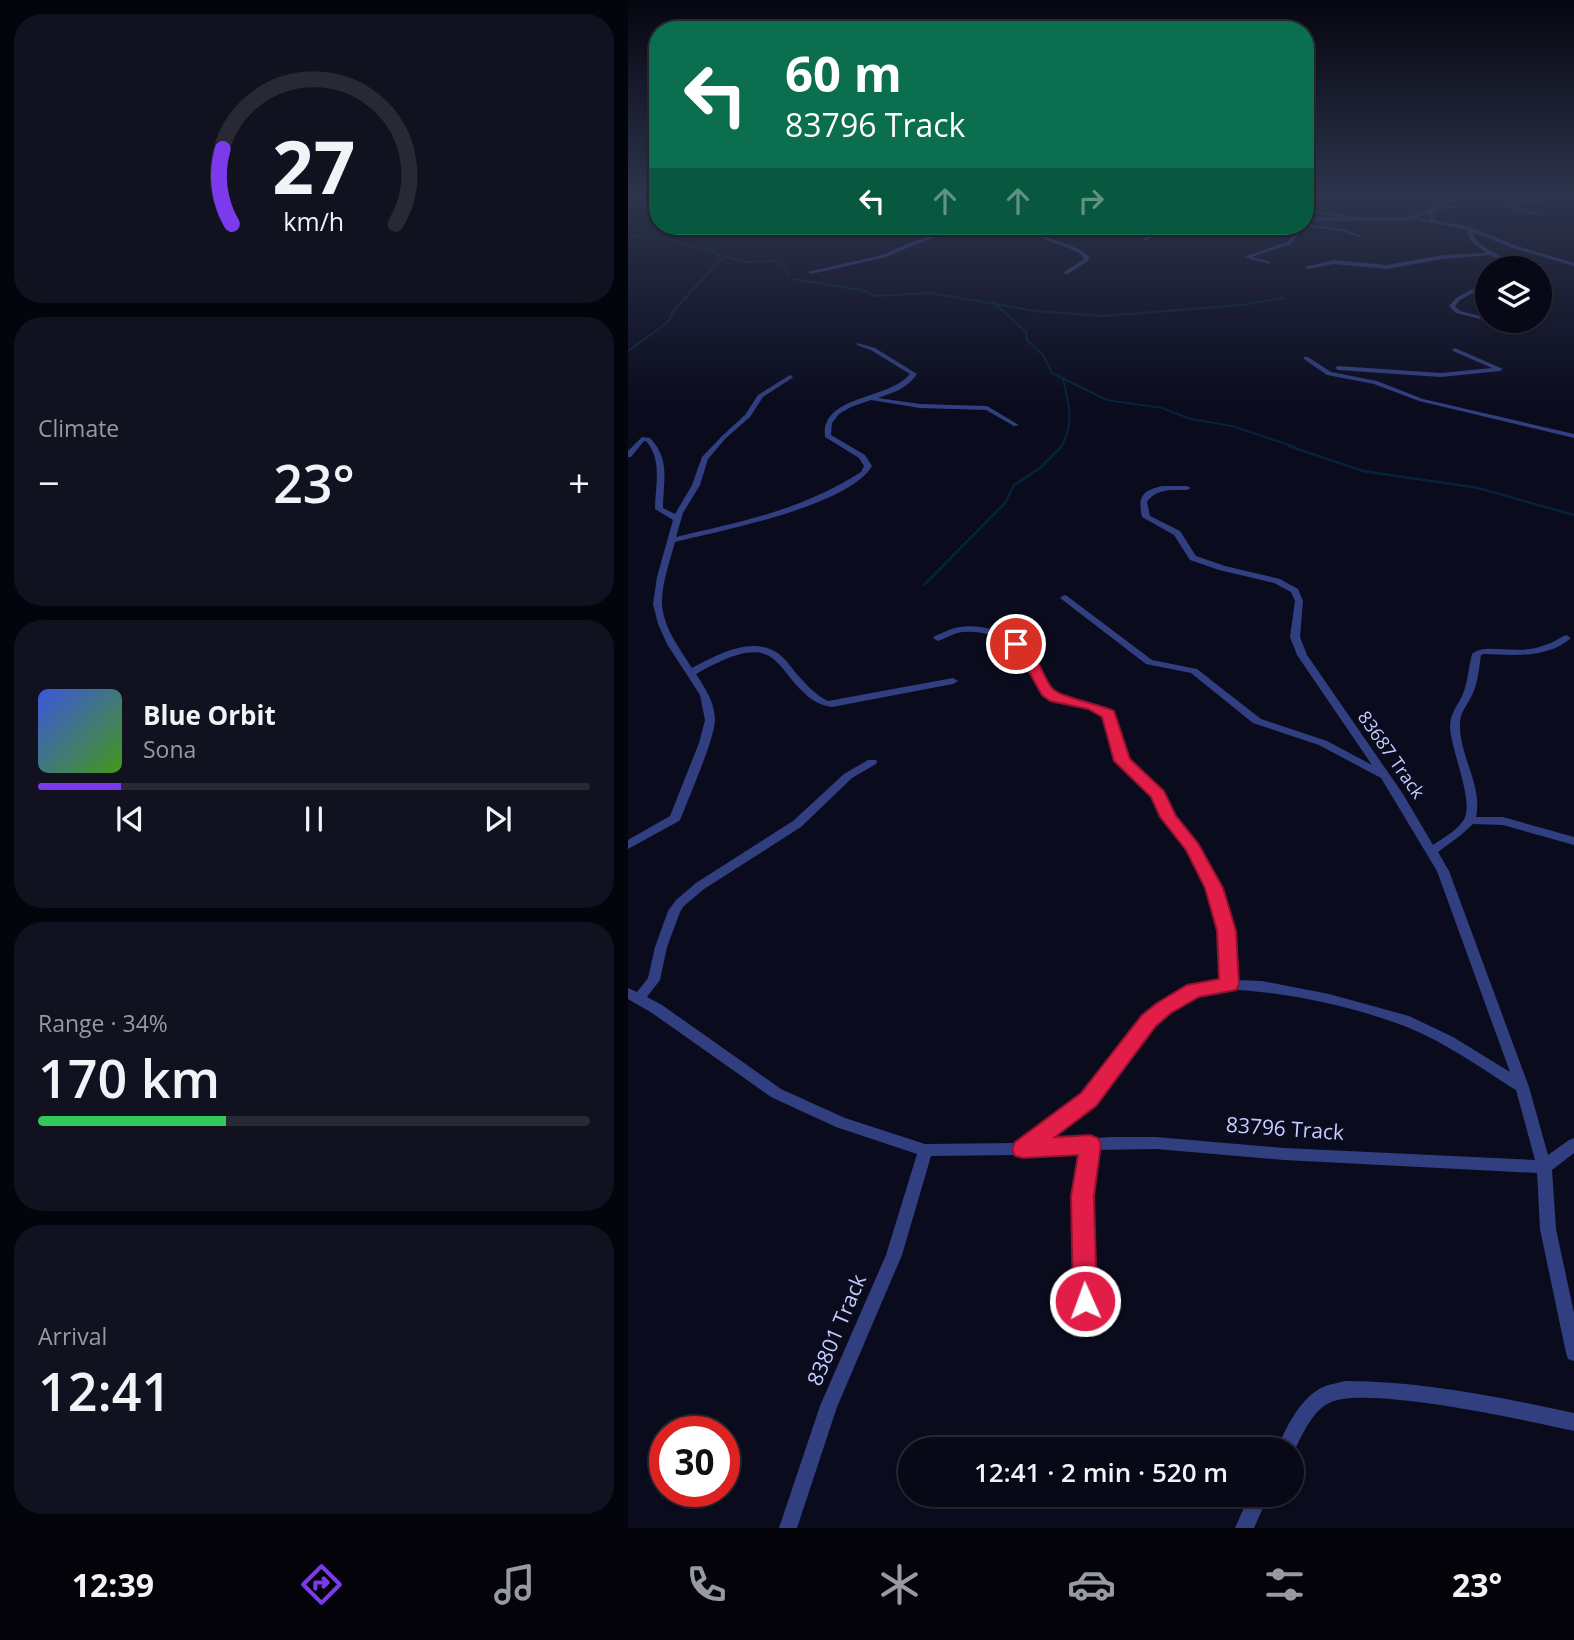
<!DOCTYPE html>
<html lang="en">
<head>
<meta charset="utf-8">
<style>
  :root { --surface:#080816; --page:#11111f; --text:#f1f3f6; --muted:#989aa1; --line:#292935; --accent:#7c3aed }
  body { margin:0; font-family:"Open Sans",sans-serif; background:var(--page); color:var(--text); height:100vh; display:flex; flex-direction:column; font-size:26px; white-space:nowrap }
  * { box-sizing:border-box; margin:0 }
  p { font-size:23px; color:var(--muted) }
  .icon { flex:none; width:38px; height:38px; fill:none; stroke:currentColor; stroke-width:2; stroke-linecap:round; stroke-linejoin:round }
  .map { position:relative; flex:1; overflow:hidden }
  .side { display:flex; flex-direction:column; gap:14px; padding:14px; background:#04040c; width:628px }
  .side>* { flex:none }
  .banner { position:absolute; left:21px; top:21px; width:665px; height:214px; border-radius:28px; box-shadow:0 2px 5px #0004,0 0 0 2px var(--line); background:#0b6e4f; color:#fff; overflow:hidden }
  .tools { position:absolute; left:847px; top:256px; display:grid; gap:14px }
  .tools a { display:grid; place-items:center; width:77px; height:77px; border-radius:50%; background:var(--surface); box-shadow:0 2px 5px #0004,0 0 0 2px var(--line); font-size:35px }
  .speed { position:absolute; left:21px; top:1416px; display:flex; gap:14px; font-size:35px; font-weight:700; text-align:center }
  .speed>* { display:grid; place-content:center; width:91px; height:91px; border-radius:50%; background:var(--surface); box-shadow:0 2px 5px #0004,0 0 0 2px var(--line); line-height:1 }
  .speed .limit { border:10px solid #d22; background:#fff; color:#111 }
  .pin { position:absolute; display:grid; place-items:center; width:60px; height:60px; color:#fff; margin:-30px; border:4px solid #fff; border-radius:50%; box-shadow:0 2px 7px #0007 }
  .me { position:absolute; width:77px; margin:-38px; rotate:358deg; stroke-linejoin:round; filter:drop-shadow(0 0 5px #0008) }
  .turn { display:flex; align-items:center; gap:24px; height:147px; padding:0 21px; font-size:32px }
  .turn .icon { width:91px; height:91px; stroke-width:2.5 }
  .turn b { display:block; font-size:49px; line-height:60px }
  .lanes { display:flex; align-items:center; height:66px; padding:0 21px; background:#0003; justify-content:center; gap:35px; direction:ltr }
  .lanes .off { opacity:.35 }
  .big { font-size:52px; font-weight:600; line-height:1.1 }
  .side .card { flex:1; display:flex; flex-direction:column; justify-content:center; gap:10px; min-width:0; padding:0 24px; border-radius:28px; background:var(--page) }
  .side .dial { align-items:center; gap:0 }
  .dial svg { height:182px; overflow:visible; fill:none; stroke:var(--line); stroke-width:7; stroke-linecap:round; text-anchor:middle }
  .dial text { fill:var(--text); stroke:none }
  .song { display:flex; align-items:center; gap:21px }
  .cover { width:84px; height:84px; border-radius:10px; background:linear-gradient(135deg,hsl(230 70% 55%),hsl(100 70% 35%)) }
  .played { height:7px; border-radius:4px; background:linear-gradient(90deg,var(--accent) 15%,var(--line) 15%) }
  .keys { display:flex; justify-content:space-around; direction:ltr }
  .heat { display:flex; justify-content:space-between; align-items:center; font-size:38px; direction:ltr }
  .charge { height:10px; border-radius:5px; background:linear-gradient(90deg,#34c759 34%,var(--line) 0) }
  .trip { position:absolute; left:270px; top:1437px; width:406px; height:70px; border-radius:35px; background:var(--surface); box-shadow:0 2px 5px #0004,0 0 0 2px var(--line); font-weight:600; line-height:70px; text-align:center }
  .menu { display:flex; height:112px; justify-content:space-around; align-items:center; background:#030309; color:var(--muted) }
  .menu .icon { width:49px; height:49px }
  .menu .active { color:var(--accent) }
  .menu b { font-size:32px; color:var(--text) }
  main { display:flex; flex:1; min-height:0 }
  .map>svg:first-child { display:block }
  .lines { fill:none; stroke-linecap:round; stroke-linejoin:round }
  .stream-far1 { stroke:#05243b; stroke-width:2 }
  .stream { stroke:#05243b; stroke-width:2.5 }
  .minor { fill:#313f80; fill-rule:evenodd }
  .tertiary { fill:#313f80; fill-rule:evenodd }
  .route { fill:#e11d48; stroke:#92132f; stroke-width:2 }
  .labels { text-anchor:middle; stroke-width:7; stroke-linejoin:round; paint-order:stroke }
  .street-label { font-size:18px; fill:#c6cbff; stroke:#0a0b1d }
  .near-street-label { font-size:21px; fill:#c6cbff; stroke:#0a0b1d }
</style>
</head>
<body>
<main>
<section class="side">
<div class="card dial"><svg viewBox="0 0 100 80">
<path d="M14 69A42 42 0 1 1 86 69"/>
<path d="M14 69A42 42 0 0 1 10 36" stroke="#7c3aed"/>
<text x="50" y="56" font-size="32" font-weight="700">27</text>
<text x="50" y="72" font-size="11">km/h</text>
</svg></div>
<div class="card"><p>Climate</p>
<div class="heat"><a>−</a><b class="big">23°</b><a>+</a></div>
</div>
<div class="card">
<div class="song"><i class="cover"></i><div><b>Blue Orbit</b><p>Sona</p></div></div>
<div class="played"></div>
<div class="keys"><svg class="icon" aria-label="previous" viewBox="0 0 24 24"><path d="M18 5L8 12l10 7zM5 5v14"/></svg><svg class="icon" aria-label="pause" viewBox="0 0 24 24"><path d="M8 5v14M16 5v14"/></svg><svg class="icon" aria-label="next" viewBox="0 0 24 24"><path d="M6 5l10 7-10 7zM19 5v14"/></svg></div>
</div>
<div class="card"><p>Range · 34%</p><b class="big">170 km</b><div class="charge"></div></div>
<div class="card"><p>Arrival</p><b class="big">12:41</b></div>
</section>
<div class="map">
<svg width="946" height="1528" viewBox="0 0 946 1528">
  <rect width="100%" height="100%" fill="#0a0b1d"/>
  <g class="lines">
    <path class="stream-far1" d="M0 236 43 239 116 262 149 261 158 267 161 278
      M165 279 234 290 247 296 302 293 407 311 475 316 613 305 655 298
      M366 303 398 332 399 340 415 355 424 373 479 400 534 408 563 419 604 426 667 447
      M0 351 40 322 46 310 93 259 89 255
      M433 447C447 422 441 406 435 379"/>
    <path class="stream" d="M661 446 735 471 850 488 946 515
      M296 585 377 503 386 485 412 468 434 446"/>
    <path class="minor" d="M30 198V201L0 210V208Z
      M922 199 920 201 879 204 914 215 912 217 875 205 812 209 805 214 807 220 843 227 886 245 946 263V266L882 247 844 232 850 243 877 259V261L866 268H860L871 260 863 255 815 259 759 269 705 264 680 269 677 267 705 260 759 265 815 255 858 253 843 241 839 230 780 218 782 217 803 220 800 214 811 207Z
      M677 210 731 217 733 218 731 219 677 212Z
      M677 224 715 229 733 236 731 237 714 231 677 226 663 244 624 257 642 262V264L616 257 659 242 673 226H677Z
      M235 226H245L191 235 181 231 183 230 191 232Z
      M331 226H336L330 232 296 241 258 257 183 274 180 272 254 255 292 239 326 230Z
      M399 226H403C419 243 444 241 461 256L460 261 440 274H436V272L455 260V256C438 243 413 244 399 226Z
      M541 226H546L517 241 513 240Z
      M859 281V285L832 300 827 306 832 311 859 318 861 321 828 313 821 306 828 298Z
      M229 343 247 348 289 374C278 389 267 392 250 398L292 404 359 406 391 425 386 426 358 410 292 408 243 400 223 407 211 414 204 423 203 435 237 455 244 466C221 506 92 531 47 542 42 561 34 582 34 602 34 626 52 649 64 668 87 656 122 636 148 652 156 657 162 665 167 672 177 683 187 695 200 701L325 678 330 681 325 684 204 707C189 705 181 698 171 688 161 678 153 663 141 656 121 644 86 664 68 674 77 688 86 701 87 719 87 739 61 796 53 818L51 821 0 849V840L42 816 71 743 77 720 72 695 39 644 30 624 25 604 29 577 45 520 27 509C27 486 35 460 18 441H16L3 457H0V451L14 437 22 438C43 460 35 481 35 508L47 514 64 485 74 457 94 436 117 415 130 395 162 375 165 377 164 378 135 397 122 417 98 438 80 459 72 485 55 513 48 537C116 521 173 510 233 472L236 466 231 458 197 437C192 395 261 400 282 374L243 350 229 345Z
      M827 348 875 369 872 371 813 377 710 370 707 368 710 366 813 373 864 368 825 351 824 350Z
      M676 357H680L703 372 749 381 795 399 946 434V438L791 401 746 384 699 375 676 359Z
      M534 486H559L563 488 559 490C544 490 528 488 519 502L522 516 552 531 568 556 597 566 652 579 670 589 675 601 672 637 679 655 775 794 805 845C815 838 828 831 835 821 848 804 822 749 822 726 822 711 832 704 836 691 840 679 841 666 844 654 853 647 861 649 871 649 887 650 903 651 917 645 925 643 931 638 938 635L943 638C919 659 885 655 856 654L853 655C851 668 850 682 845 693 840 705 832 711 832 724 831 755 855 786 848 817H875L946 837V845L875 825 845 824 833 835 810 852 821 871 901 1087 920 1155 941 1140 946 1138V1153L924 1170 928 1229 946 1313V1361L940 1359 938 1353 912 1229 909 1173 656 1160 528 1149 468 1150 463 1196 468 1323 466 1329 460 1331 454 1329 452 1323 447 1196 454 1151 395 1155 303 1156 274 1255 209 1407 169 1528H151L192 1406 258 1255 289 1154 208 1127 143 1097 24 1013 0 999V988L9 992 20 978 27 947 40 911 48 900 68 883 165 821 216 774 240 760H248L249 762 248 764 224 778 173 827 76 889 56 906 52 912 39 947 32 980 19 997 34 1005 153 1089 217 1118 297 1144 392 1143 455 1095 516 1017 531 1004 561 988 594 980 593 931 580 888 559 849 534 817 526 797 489 761 475 715C458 705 436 708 419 697 407 688 403 673 397 660 387 640 357 630 336 632 327 632 319 638 310 641L305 638 307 636C315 633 323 628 332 627 357 623 392 635 405 657 412 669 414 685 427 693 444 704 466 701 484 712L499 760 535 793 545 816 568 844 592 888 605 931 607 980 634 981 701 994 781 1016 825 1037 882 1072 809 871 753 778 691 745 625 723 563 673 518 664 432 598 436 595 439 596 524 660 569 669 633 719 699 741 744 765 669 655 662 637 667 601 663 592 646 583 591 570 562 560 546 535 514 517C510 497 513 491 534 486ZM597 989C655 992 716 1004 771 1024 813 1039 851 1067 888 1090L907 1160 656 1148 528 1137H484L416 1141 465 1103 526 1025 541 1012 569 995Z
      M717 1381C794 1381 871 1397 946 1413V1431C902 1421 735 1384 701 1403 683 1412 673 1438 664 1455L663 1449H649C658 1427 673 1397 695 1387 702 1384 710 1383 717 1381Z
      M622 1494H641L626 1528H607Z"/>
    <path class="tertiary" d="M831 193H838L799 214 779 221H677V217H778L795 212Z"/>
  </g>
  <linearGradient id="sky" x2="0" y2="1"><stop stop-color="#060610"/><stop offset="0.48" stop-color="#2d344c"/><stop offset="1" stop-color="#2d344c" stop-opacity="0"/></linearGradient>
  <rect width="946" height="406" fill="url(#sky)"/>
  <path class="route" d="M388 640C409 646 412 673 424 688 431 697 471 704 486 711L502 759 536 791 548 816 570 843 595 888 608 931 611 984 608 990 571 997 543 1013 528 1026 468 1106 427 1137 462 1135 470 1138 473 1144 466 1196 469 1301 466 1309 457 1312 448 1309 445 1301 443 1196 450 1155 395 1158 387 1156 384 1149 387 1142 453 1093 514 1015 529 1003 559 985 591 979 589 931 577 888 558 850 532 817 523 797 486 761 474 717 460 709 422 701 414 695 392 656 381 644Z"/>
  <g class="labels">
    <g class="street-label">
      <text transform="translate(763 755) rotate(55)" y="6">83687 Track</text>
    </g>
    <g class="near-street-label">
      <text transform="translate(657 1129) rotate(4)" y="7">83796 Track</text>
      <text transform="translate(209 1330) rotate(-67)" y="7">83801 Track</text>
    </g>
  </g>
</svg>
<div class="tools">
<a><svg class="icon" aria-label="layers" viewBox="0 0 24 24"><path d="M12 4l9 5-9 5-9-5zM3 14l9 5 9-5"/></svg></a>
</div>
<div class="speed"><div class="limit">30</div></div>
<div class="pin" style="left:388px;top:644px;background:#d93025"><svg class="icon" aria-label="arrive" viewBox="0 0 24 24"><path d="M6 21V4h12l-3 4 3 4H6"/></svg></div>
<svg class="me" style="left:457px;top:1301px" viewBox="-20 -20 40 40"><circle r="17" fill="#e11d48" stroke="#fff" stroke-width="3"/><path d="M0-11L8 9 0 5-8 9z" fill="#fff"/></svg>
<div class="trip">12:41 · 2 min · 520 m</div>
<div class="banner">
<div class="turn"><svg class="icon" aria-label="left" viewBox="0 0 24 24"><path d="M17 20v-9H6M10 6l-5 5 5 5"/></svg><div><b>60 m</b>83796 Track</div></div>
<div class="lanes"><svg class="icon" aria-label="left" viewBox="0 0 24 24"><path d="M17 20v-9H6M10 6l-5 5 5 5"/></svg><svg class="icon off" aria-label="ahead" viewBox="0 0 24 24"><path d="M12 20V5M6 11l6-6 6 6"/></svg><svg class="icon off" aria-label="ahead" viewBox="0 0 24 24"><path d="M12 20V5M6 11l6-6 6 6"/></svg><svg class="icon off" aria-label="right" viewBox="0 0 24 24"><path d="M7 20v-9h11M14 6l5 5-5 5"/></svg></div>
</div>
</div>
</main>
<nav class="menu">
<b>12:39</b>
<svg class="icon active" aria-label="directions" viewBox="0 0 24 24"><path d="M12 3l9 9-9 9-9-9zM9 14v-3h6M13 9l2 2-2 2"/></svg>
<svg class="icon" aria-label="music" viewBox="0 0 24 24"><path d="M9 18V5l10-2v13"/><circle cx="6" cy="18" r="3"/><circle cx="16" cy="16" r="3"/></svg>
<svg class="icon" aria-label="phone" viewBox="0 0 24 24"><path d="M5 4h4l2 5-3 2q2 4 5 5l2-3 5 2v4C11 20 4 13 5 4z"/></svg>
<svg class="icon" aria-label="climate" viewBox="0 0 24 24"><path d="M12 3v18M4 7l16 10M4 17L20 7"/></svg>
<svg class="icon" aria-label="car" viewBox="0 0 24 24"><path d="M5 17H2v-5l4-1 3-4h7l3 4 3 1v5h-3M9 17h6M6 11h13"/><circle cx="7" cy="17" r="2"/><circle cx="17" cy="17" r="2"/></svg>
<svg class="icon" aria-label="filters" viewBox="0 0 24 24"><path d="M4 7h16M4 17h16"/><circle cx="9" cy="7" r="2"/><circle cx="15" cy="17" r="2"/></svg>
<b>23°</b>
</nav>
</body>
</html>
